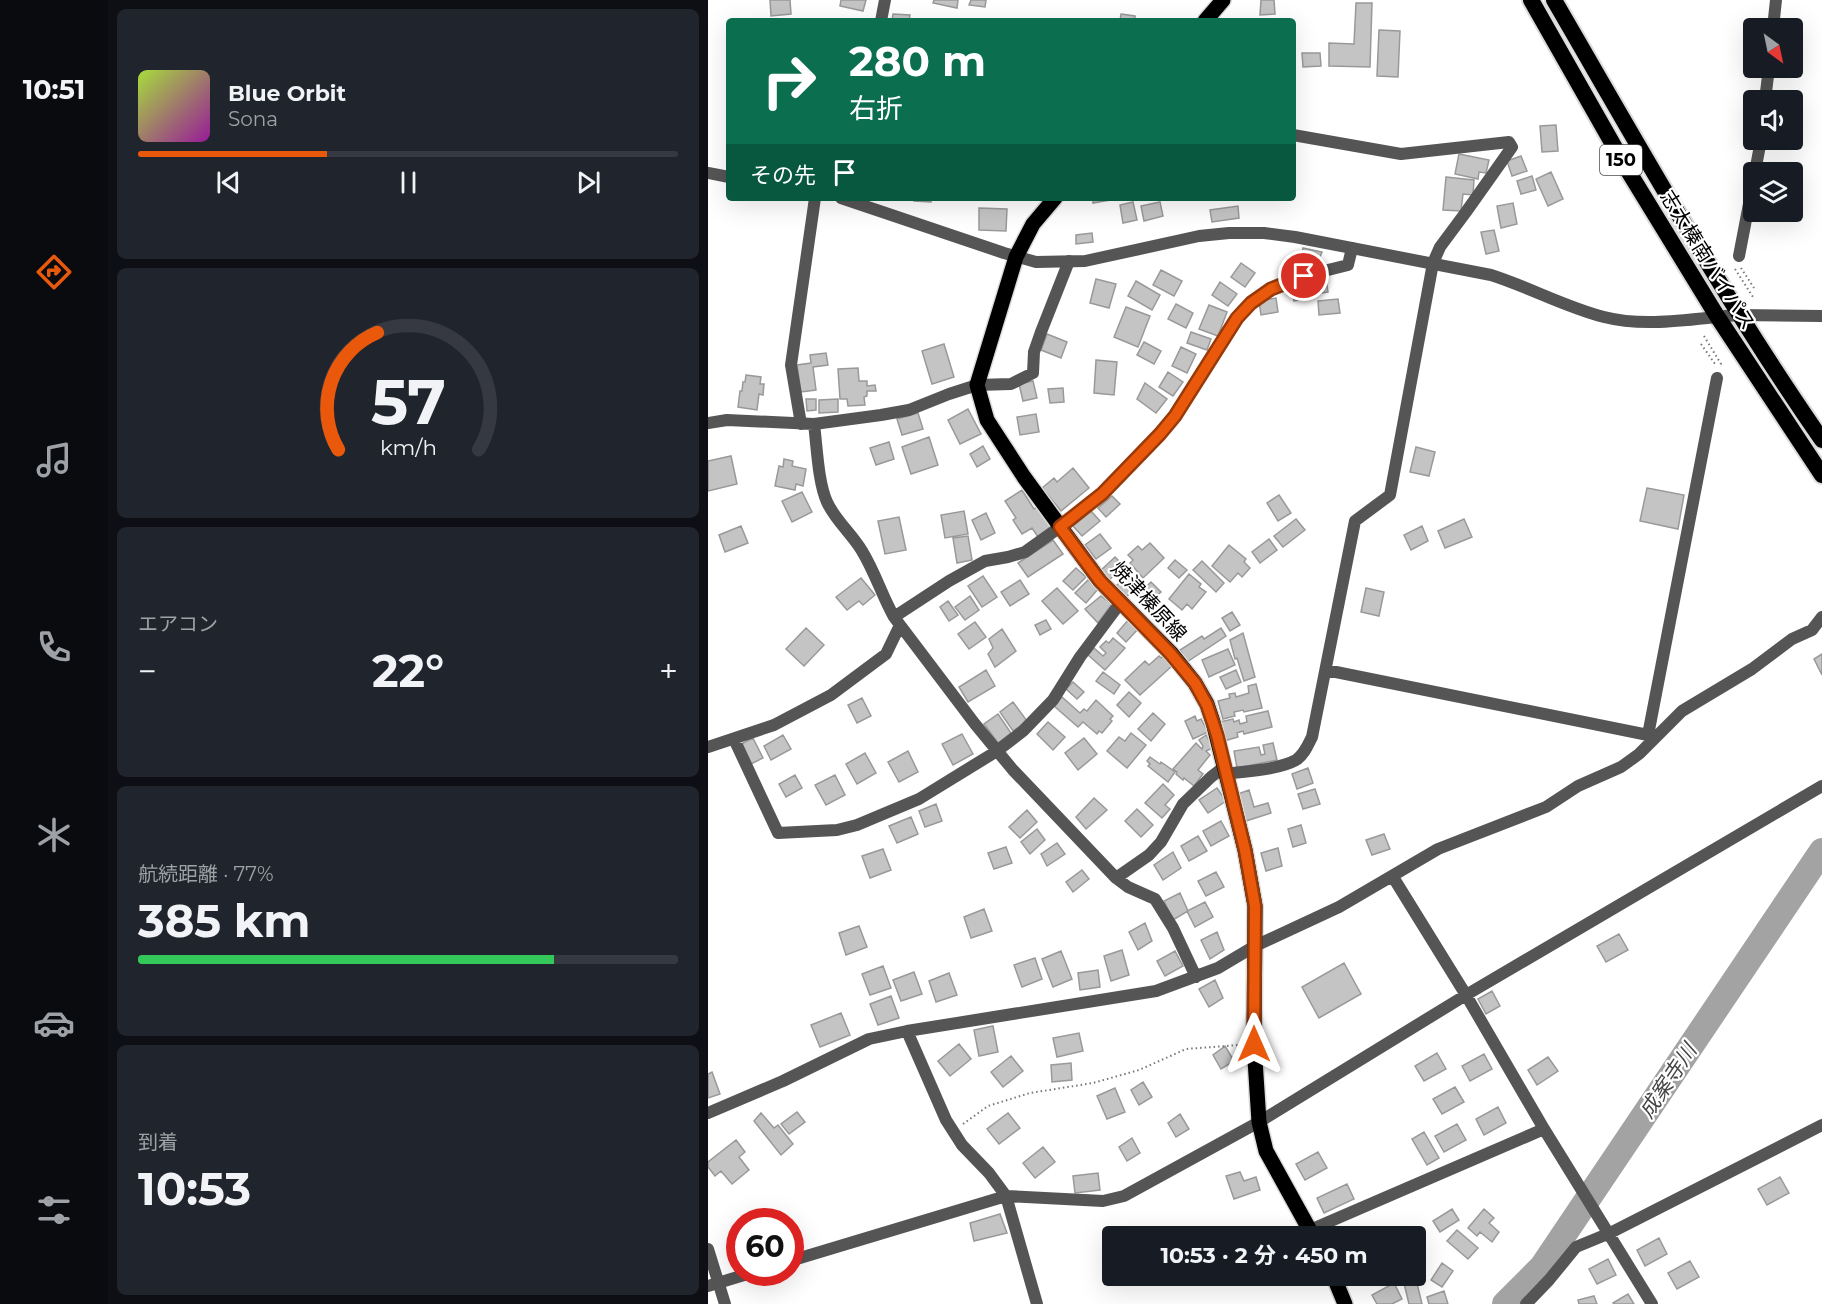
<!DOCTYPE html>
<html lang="ja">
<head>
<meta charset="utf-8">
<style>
  :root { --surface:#171b24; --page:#20242c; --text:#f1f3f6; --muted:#9ea1a6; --line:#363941; --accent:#ea580c }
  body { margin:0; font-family:Montserrat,"Noto Sans JP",sans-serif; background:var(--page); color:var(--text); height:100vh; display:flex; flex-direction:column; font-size:22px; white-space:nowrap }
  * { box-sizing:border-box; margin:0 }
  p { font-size:20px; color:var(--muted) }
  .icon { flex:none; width:33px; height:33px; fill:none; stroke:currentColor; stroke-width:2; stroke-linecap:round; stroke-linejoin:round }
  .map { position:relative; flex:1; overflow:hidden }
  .side { display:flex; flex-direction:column; gap:9px; padding:9px; background:#0d0f14; width:600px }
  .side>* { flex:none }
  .hud { position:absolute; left:18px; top:18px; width:570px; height:183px; border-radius:6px; box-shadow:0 6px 24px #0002; background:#0b6e4f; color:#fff; overflow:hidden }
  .needle { width:39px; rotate:147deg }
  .tools { position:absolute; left:1035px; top:18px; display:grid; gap:12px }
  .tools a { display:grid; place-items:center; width:60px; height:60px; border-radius:6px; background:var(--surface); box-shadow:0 6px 24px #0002; font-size:30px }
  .speed { position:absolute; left:18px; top:1208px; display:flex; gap:12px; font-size:30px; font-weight:700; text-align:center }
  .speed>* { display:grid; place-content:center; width:78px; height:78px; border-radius:50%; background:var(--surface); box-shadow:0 6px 24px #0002; line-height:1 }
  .speed .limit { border:9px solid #d22; background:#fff; color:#111 }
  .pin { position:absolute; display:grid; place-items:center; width:51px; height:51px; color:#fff; margin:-26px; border:3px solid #fff; border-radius:50%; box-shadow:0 2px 6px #0007 }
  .me { position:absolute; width:66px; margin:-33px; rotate:0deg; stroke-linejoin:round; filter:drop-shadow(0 0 4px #0008) }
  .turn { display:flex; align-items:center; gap:21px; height:126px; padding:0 24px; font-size:27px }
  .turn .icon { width:78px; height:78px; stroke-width:2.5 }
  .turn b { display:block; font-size:42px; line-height:51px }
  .then { display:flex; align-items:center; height:57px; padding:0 24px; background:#0003; gap:12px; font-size:22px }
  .big { font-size:45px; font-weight:700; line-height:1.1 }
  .side .widget { flex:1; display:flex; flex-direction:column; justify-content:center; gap:9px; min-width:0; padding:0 21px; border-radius:9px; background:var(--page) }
  .side .dial { align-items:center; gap:0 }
  .dial svg { height:156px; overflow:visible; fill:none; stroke:var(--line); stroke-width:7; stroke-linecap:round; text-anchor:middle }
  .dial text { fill:var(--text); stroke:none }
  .song { display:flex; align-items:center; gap:18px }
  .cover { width:72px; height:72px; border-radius:9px; background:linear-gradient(135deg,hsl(80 70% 55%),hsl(300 70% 35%)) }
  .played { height:6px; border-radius:3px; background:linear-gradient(90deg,var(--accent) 35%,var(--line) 35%) }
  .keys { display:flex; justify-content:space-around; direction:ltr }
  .heat { display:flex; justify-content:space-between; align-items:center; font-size:33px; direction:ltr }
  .charge { height:9px; border-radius:4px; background:linear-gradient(90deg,#34c759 77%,var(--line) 0) }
  .trip { position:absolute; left:394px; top:1226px; width:324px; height:60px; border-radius:6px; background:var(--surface); box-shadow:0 6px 24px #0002; font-weight:700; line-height:60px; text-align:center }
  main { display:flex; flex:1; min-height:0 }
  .tabs { display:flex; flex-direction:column; width:108px; justify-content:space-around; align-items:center; background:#090b0e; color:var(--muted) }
  .tabs .icon { width:42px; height:42px }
  .tabs .on { color:var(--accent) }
  .tabs b { font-size:27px; color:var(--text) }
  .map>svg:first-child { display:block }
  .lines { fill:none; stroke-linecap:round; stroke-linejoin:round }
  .river { stroke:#a3a3a3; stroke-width:26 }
  .building { fill:#c4c4c4; stroke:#999; stroke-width:1.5 }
  .primary-casing { stroke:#dbdbdb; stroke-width:18 }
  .trunk-casing { stroke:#dbdbdb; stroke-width:20 }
  .path { stroke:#777; stroke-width:2; stroke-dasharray:1.5 3; stroke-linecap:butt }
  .minor { stroke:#555; stroke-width:12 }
  .tertiary { stroke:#555; stroke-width:12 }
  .primary { stroke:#000; stroke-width:15 }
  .trunk { stroke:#000; stroke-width:16 }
  .route-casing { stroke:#983908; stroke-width:15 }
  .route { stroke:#ea580c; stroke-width:10 }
  .labels { text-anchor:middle; stroke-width:4.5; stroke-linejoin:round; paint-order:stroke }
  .shield { fill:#fff; stroke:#4c4c4c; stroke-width:1.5 }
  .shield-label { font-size:18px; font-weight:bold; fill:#000 }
  .street-label { font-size:20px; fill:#000; stroke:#fff }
  .water-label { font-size:21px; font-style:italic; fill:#444; stroke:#fff }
</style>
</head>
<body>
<main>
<nav class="tabs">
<b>10:51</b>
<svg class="icon on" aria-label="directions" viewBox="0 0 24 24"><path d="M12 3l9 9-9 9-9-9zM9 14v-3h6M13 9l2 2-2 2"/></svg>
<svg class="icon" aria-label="music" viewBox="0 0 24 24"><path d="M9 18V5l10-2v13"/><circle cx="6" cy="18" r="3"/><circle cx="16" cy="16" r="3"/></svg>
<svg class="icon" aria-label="phone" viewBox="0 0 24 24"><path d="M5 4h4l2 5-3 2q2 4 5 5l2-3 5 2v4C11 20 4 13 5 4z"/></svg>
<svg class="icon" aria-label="climate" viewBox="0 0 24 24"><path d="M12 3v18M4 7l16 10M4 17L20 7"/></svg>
<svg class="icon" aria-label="car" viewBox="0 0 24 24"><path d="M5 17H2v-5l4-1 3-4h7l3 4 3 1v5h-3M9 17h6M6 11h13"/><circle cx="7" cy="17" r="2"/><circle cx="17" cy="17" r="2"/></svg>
<svg class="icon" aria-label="filters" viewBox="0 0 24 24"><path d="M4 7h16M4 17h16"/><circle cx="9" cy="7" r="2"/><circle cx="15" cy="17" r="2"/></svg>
</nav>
<section class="side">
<div class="widget">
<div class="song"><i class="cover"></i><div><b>Blue Orbit</b><p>Sona</p></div></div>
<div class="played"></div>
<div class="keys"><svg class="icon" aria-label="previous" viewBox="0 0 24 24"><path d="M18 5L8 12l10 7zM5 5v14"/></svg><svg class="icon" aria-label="pause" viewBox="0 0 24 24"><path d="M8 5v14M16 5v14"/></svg><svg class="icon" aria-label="next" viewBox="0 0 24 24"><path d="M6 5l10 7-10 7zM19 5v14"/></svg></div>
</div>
<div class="widget dial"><svg viewBox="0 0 100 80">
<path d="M14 69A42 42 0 1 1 86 69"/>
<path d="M14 69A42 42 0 0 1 34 9" stroke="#ea580c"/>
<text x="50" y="56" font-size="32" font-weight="700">57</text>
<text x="50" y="72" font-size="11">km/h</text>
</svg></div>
<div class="widget"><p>エアコン</p>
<div class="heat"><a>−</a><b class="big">22°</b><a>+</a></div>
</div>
<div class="widget"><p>航続距離 · 77%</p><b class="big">385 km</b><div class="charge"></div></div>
<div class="widget"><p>到着</p><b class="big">10:53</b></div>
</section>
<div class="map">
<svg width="1114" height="1304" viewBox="0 0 1114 1304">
  <rect width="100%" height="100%" fill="#fff"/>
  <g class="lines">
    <path class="river" d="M797 1304 834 1267 1114 851"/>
  </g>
  <path class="building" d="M62 0H82L83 14 63 16Z
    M133 0H158L155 11 132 6Z
    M226 0H250L249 8 225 3Z
    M263 0H278L277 7 261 5Z
    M553 0H566L567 14 552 15Z
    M648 3H664L662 67 621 66V43L646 44Z
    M185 14 202 15 201 21H184Z
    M413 14 427 16V21H412Z
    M671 30 692 31 690 77 669 76Z
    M594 53H612L613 66 595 67Z
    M848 125 850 151 834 152 832 126Z
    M751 154 781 160 778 173 771 172 770 179 747 174Z
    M813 156 819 171 804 176 799 161Z
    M843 172 855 199 840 206 828 179Z
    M824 176 828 190 813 194 809 181Z
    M738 177 766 180 765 195 755 194 753 211 735 210Z
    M206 198H223V202L206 201Z
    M385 198H407L408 199 385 203Z
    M425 202 429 220 415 223 412 205Z
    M452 202 455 216 436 221 433 206Z
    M805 203 809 224 793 228 789 206Z
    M530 206 531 218 504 222 502 210Z
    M271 208 299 209 298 231 271 230Z
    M786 230 791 251 778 254 773 232Z
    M384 233 385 242 368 244V235Z
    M595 248 614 252 608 267 592 265Z
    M533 263 547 273 537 287 523 277Z
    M453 270 474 281 466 296 445 285Z
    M618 277 620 292 607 294 605 280Z
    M388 279 408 284 401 308 382 303Z
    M428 281 452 295 444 310 420 296Z
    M512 282 529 294 520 306 504 295Z
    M596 286 598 299 586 301 583 288Z
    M568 298 570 312 553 315 551 301Z
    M630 299 632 313 611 315 610 301Z
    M468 304 485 313 478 328 460 319Z
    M501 305 519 312 510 336 491 329Z
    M418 307 442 316 430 347 406 337Z
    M483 332 503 339 499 350 479 343Z
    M339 334 359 342 353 358 333 350Z
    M436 342 453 351 446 364 429 355Z
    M236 344 246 377 224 384 214 351Z
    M473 347 488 354 479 373 464 366Z
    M118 353 120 365 105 367 108 390 93 392 89 365 103 363 102 355Z
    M388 360 409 362 406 395 386 393Z
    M150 368 151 381H159V386L167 385 168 391H159V396L156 397 157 405 140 406 139 399H132L130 369Z
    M460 372 475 382 465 396 451 387Z
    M38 375 53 377 52 384H56L55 395 51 394 49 410 30 407 32 391H34L35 382H37Z
    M325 381 329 398 315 401 311 384Z
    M437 383 459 399 448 413 429 399Z
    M355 388 356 402 342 403 340 389Z
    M98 399H108V410L99 411Z
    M130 399V412L111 413V400Z
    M260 409 273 434 252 444 240 420Z
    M210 413 215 429 194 435 189 419Z
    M328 414 331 432 312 435 309 417Z
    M221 437 230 465 203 474 194 447Z
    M181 442 186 459 168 465 162 448Z
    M275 446 282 459 269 467 262 454Z
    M708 447 727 452 721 476 702 472Z
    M23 456 29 484 0 491V461Z
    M76 459 85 461 84 466 98 469 95 486 88 484 87 490 67 486 71 466 75 467Z
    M365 468 381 488 353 511 334 488 346 478 349 482Z
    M939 488 976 495 970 529 932 521Z
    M314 490 326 509 329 507 344 528 330 537 324 528 314 534 305 520 308 518 297 501Z
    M94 492 104 512 84 522 74 501Z
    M571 495 583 513 570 521 559 503Z
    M404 496 412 504 398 517 390 508Z
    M256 511 260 534 237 538 233 515Z
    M383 511 392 521 374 536 365 526Z
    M278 513 287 533 273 540 264 520Z
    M191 517 198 550 177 554 170 521Z
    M588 519 597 530 575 547 566 536Z
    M756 519 764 537 737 548 730 531Z
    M33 526 40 543 17 552 11 535Z
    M714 526 720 541 703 550 696 535Z
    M392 534 403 548 388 559 377 545Z
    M260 536 264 560 249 563 245 538Z
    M561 539 569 550 552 563 544 552Z
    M345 540 355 554 320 577 310 563Z
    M442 543 456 558 435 578 422 563 425 560 420 555 430 546 434 550Z
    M521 545 538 559 536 562 542 568 534 577 530 573 522 582 504 566Z
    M407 557 416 566 400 581 391 572Z
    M467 560 479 570 471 578 460 568Z
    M494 561 516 583 508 592 485 570Z
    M368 568 378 577 365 590 355 581Z
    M421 573 432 585 418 597 408 586Z
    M481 574 493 584 491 587 498 592 484 609 479 604 474 610 461 599Z
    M275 576 289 597 274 607 260 586Z
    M153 578 167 595 155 605 151 601 139 610 128 597Z
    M312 580 321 594 302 606 293 592Z
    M380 580 390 589 378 603 367 593Z
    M443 582 453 592 438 605 429 595Z
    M349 588 370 611 355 624 334 601Z
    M658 588 676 592 671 616 653 612Z
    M262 596 271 610 257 620 247 607Z
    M393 596 404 604 390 623 377 609Z
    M240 601 250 615 241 621 232 607Z
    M524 612 532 625 522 631 514 618Z
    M421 619 431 628 418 642 409 633Z
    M338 620 343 629 332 635 327 625Z
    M267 622 278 637 261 649 250 634Z
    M98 628 116 645 96 666 78 649Z
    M513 628 518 636 479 662 472 650 494 636 496 639Z
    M294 629 308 651 287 667 280 654 285 648 281 639Z
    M535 633 547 677 536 681 529 658 527 659 522 640Z
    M405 638 417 648 397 670 380 655 386 648 395 656 398 653 392 647 398 641 401 643Z
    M520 649 527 665 501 677 494 660Z
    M1114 654V675L1106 659Z
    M451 656 453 658 455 656 464 666 432 695 417 680 437 661 441 665Z
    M278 670 287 686 260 702 251 687Z
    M528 670 533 682 518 689 512 677Z
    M395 672 412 685 406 694 388 681Z
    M365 682 376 692 369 699 358 689Z
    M548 684 554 708 536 712 535 710 526 712 527 716 515 719 510 701 522 698 521 694 527 693 528 697 541 693 540 686Z
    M421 692 433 703 421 717 409 705Z
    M354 697 372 713 376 709 379 711 388 700 405 716 402 719 404 721 394 733 391 731 389 734 375 722 370 727 346 706Z
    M154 698 163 716 149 723 140 705Z
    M305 702 319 721 305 731 292 712Z
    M560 711 564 727 536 734 535 731 529 733 530 737 516 741 511 722 525 719 526 722 531 720 532 724 539 722 538 716Z
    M445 713 457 724 443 741 430 729Z
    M290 714 303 733 290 743 276 724Z
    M487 716 489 721 493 719 500 732 485 739 477 721Z
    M340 722 357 737 345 750 329 734Z
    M423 733 438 745 419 768 399 751 411 737 417 741Z
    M254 734 265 754 245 765 234 744Z
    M75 735 83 749 63 760 56 746Z
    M498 735 505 748 498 751 502 755 490 770 495 774 486 786 476 778 475 780 468 774 469 772 465 769 488 743 494 749 495 746 491 740Z
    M45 738 55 758 43 764 33 744Z
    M376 738 389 754 370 770 357 753Z
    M565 743 569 760 529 768 526 751 551 747 553 755 557 754 555 745Z
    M200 751 210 772 191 782 180 762Z
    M157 753 168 773 149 784 138 764Z
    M442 757 452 764 453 762 467 772 460 782 440 766 442 764 439 761Z
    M600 768 605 783 589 789 584 774Z
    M87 775 94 788 78 797 71 784Z
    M127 775 137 795 118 805 107 785Z
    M455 784 466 795 457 805 462 809 454 818 437 803Z
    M509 788 518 801 500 813 491 800Z
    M607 789 612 804 595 809 590 794Z
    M541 790 546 807 560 803 563 813 538 821 530 794Z
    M386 798 399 810 378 829 368 817Z
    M228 804 234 821 217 827 211 811Z
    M429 809 445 825 433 837 417 821Z
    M319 810 329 822 312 838 301 827Z
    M203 817 210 834 189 843 181 826Z
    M513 821 521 836 503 846 495 831Z
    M593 825 598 843 585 847 580 829Z
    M329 829 337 840 322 854 313 842Z
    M676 834 682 849 664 855 658 840Z
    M490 836 499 851 481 861 473 846Z
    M349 843 357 854 339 866 333 854Z
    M298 847 304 863 286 869 280 853Z
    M570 848 574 866 558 871 553 853Z
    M175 849 183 870 162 878 154 856Z
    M465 852 473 868 455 880 446 865Z
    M374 870 381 879 365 892 358 882Z
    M508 872 516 887 498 896 490 881Z
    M472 893 480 911 465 920 456 901Z
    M497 902 505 917 487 927 479 911Z
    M276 909 284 931 263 938 256 917Z
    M437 923 444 941 430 950 421 932Z
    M151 926 159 947 138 955 131 933Z
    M509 932 516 950 502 959 493 940Z
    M911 934 920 950 898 962 889 946Z
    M414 950 421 975 403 981 396 956Z
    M353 951 364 979 345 987 334 959Z
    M467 951 475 966 457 976 449 961Z
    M327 958 334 979 314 987 306 965Z
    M636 963 653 994 611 1018 594 987Z
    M175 966 183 988 162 995 154 974Z
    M390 970 392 987 372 990 370 973Z
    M206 972 214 994 193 1001 185 980Z
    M241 973 249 995 228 1002 221 981Z
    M507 980 515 998 501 1007 491 989Z
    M784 991 792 1006 778 1014 770 999Z
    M183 996 191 1018 170 1025 162 1004Z
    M133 1013 142 1035 112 1047 103 1025Z
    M285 1026 290 1052 271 1056 266 1030Z
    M371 1033 375 1051 349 1057 345 1038Z
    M251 1044 263 1059 242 1076 230 1061Z
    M517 1046 526 1061 513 1069 505 1055Z
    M729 1053 738 1069 716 1081 707 1066Z
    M776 1054 784 1069 762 1081 754 1066Z
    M303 1056 315 1071 295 1087 283 1072Z
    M840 1057 850 1071 829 1085 820 1070Z
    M363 1063 364 1080 344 1082 343 1065Z
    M4 1072 12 1094 0 1098V1074Z
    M435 1082 444 1097 431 1105 423 1090Z
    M747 1087 756 1102 734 1114 725 1099Z
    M407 1088 417 1112 399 1119 389 1096Z
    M790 1107 798 1123 776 1135 768 1119Z
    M89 1112 97 1122 81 1134 73 1124Z
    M53 1113 66 1128 70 1125 85 1144 73 1155 46 1121Z
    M300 1113 312 1128 291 1144 279 1129Z
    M472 1114 481 1129 468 1137 460 1123Z
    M749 1124 758 1140 736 1152 727 1136Z
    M716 1132 731 1158 719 1165 704 1139Z
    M424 1138 432 1153 419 1161 411 1147Z
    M28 1140 37 1152 31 1157 41 1170 24 1184 13 1171 7 1176 0 1167V1162Z
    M335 1147 347 1162 327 1178 315 1163Z
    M610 1152 619 1168 597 1180 588 1164Z
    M532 1172 536 1181 548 1177 552 1190 526 1199 518 1176Z
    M390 1173 392 1190 367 1193 365 1176Z
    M1072 1177 1081 1193 1059 1205 1050 1189Z
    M639 1184 646 1199 616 1213 609 1198Z
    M744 1209 751 1220 732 1232 725 1221Z
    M776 1209 786 1218 781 1223 791 1232 784 1242 772 1232 769 1236 760 1228Z
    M292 1214 299 1233 266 1241 262 1223Z
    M749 1230 770 1248 760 1259 739 1241Z
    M951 1238 959 1254 937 1266 929 1250Z
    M900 1259 908 1275 889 1284 881 1269Z
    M982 1261 991 1277 969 1289 960 1273Z
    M734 1263 745 1271 734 1287 723 1280Z
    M694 1275H707L714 1304H701Z
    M686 1283 694 1299 684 1304H669L664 1295Z
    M736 1291 740 1304H721L719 1297Z
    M920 1294 926 1304H906L905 1303Z
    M886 1296 889 1304H871L870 1300Z"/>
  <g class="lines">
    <g class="primary-casing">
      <path id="primary" d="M497 21 515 0
        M347 198 325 224 308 257 269 385 279 420 316 477 392 581 463 653 487 683 499 704 505 722 537 850 547 906 546 1044 551 1122 558 1151 605 1236
        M625 1275 637 1304"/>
    </g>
    <g class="trunk-casing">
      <path id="trunk" d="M823 0 919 169 1009 316 1114 475
        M846 0C932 148 1016 299 1114 440"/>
    </g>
    <path class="path" d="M1033 268 1046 288
      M1027 269 1045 297
      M996 336 1013 364 1011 366
      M993 344 1007 364
      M255 1124 280 1106 322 1093 385 1083 431 1070 478 1049 531 1045"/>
    <path class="minor" d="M173 21 177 0
      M1065 28 1068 0
      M1057 100 1061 68
      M1047 172 1053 140
      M1031 256 1046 178
      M1031 315 1114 316
      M0 423 19 420 106 424 173 415 201 410 241 394 269 385 303 384 325 373 326 352 333 332 361 261
      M93 424 83 365 107 198
      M106 424C109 447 110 482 119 502 127 520 144 534 154 551 167 572 174 596 186 617L267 724 305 770 408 878 420 887 447 899 465 928 488 977
      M186 617 241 581 277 561 300 557 317 552 352 527 395 493 452 434 467 416 529 318 543 303 563 289 596 276 640 265 644 248
      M618 670 940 735
      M947 737 940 735 1009 378
      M26 739 70 833 129 830 149 825 211 799 289 751 315 731 345 700 372 657 413 602
      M0 747 66 725 123 695 178 654 192 625
      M518 774C538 771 570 770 588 760 596 755 600 745 604 737L647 521 682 495 725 263 732 247 758 212 804 147 801 142 693 154 585 135
      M685 877 758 995 836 1129 944 1304
      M408 878 441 855 453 842 475 804 503 777 516 767
      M199 1031 238 1120 254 1145 281 1173 298 1196 329 1304
      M0 1113 75 1081 161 1039 199 1031 448 991 510 968 547 946 631 907 730 849 838 807 870 786 913 767 931 754 974 711 1044 669 1084 639 1104 630 1114 617
      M602 1230 836 1129
      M82 1261 298 1196 395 1201 416 1196 551 1122 758 995 1114 786
      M0 1286 46 1272
      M818 1304 841 1280 868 1247 902 1233 1114 1125"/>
    <path class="tertiary" d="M0 173 21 177
      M133 198 296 253 328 262 377 261 491 236 521 233H556L587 237 783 275C821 287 857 307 896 317 939 328 988 318 1031 315
      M0 1249 17 1304"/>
    <use href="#primary" class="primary"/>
    <use href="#trunk" class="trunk"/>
  </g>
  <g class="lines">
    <g class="route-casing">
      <path id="route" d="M546 1044 547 906 537 850 509 735 499 705 487 683 462 653 392 581 352 527 394 494 452 434 467 416 529 318 543 303 563 289 596 276"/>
    </g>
    <use href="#route" class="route"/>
  </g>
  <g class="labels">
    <rect class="shield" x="892" y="145" width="42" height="30" rx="4.5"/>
    <g class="shield-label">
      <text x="913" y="166">150</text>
    </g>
    <g class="street-label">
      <text transform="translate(1000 260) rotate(58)" y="7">志太榛南バイパス</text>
      <text transform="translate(441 601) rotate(47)" y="7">焼津榛原線</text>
    </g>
    <g class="water-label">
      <text transform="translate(960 1081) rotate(-56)" y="7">成案寺川</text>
    </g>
  </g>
</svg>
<div class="tools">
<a><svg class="needle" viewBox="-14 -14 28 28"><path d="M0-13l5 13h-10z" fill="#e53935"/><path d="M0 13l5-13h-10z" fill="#9ea1a6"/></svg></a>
<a><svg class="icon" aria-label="sound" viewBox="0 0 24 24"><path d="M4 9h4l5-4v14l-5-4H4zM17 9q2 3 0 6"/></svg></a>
<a><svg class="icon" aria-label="layers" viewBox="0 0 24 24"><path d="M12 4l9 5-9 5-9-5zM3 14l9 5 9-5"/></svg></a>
</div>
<div class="speed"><div class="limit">60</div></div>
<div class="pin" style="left:596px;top:276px;background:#d93025"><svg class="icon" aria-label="arrive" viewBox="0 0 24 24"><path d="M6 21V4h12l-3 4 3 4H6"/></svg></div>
<svg class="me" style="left:546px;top:1044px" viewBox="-20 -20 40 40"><path d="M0-17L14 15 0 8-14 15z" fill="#ea580c" stroke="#fff" stroke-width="4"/></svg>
<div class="trip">10:53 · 2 分 · 450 m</div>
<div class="hud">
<div class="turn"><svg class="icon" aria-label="right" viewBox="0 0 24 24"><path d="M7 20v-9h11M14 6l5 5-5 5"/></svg><div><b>280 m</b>右折</div></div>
<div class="then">その先<svg class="icon" aria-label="arrive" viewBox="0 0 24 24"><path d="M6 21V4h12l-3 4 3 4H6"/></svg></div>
</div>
</div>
</main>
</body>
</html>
